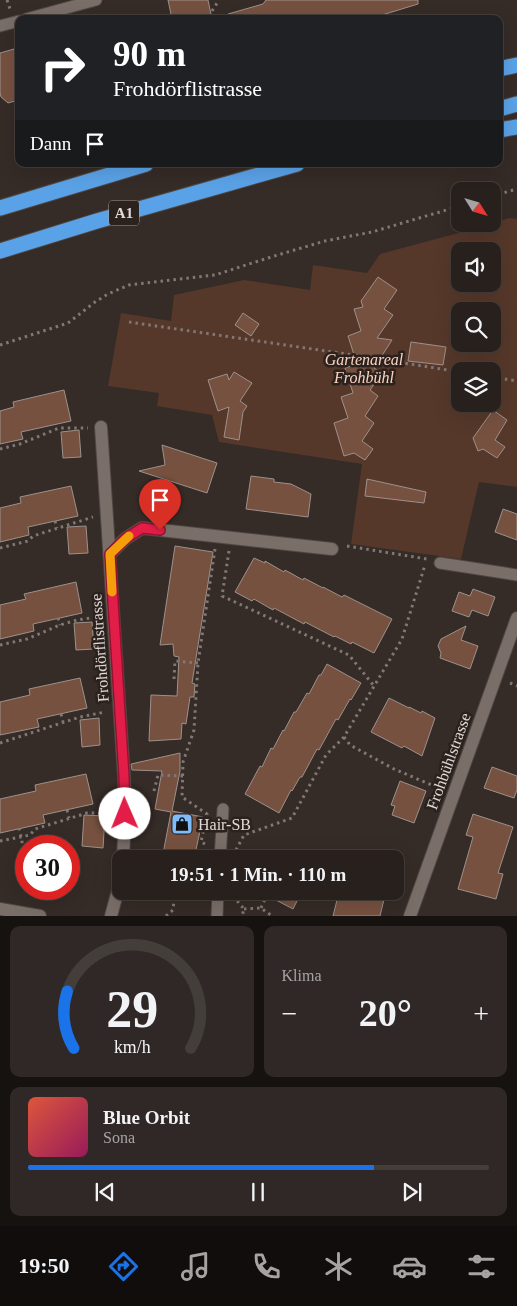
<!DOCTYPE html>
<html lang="de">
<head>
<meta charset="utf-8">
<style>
  :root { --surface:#28201d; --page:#302826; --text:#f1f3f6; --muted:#a5a3a4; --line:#443e3b; --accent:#1a73e8 }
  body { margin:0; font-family:"Times New Roman",serif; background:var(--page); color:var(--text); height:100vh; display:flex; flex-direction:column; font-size:19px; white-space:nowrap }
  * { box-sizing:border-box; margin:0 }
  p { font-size:16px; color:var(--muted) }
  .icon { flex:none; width:28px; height:28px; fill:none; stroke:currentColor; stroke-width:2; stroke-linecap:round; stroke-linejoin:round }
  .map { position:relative; height:916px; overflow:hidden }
  .drawer { display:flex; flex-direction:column; gap:10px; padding:10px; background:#161210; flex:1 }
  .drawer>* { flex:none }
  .banner { position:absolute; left:15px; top:15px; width:488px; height:152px; border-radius:10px; box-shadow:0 5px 20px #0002,0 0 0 1px var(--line); background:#202124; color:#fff; overflow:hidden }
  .needle { width:32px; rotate:127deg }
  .buttons { position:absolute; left:451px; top:182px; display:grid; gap:10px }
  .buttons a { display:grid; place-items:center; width:50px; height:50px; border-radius:10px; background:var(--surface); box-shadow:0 5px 20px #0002,0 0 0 1px var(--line); font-size:25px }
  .speed { position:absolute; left:15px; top:835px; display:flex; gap:10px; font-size:25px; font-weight:700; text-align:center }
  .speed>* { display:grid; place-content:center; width:65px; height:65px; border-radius:50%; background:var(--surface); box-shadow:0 5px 20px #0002,0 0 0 1px var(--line); line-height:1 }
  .speed .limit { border:8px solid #d22; background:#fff; color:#111 }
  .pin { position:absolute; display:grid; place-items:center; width:42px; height:42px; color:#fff; margin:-51px -21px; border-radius:50% 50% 50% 0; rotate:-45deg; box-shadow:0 0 5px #0007 }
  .pin .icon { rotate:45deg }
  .me { position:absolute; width:55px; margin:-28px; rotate:359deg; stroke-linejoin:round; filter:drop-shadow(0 0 4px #0008) }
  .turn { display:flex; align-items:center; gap:18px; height:105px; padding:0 15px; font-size:22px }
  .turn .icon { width:65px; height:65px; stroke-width:2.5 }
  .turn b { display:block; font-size:35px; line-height:42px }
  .then { display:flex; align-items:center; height:48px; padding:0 15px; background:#0003; gap:10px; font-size:19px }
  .big { font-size:38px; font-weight:600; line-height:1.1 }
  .drawer .tile { flex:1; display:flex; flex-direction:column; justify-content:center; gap:8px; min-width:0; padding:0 18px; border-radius:10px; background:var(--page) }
  .drawer .dial { align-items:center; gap:0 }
  .dial svg { height:130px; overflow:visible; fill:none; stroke:var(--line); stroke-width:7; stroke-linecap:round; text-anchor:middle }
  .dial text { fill:var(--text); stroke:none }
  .song { display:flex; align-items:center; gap:15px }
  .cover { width:60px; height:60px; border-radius:8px; background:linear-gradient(135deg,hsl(10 70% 55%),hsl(330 70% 35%)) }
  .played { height:5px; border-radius:2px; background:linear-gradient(90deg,var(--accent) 75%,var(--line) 75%) }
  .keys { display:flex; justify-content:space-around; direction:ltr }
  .heat { display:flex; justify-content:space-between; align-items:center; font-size:28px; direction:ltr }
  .drawer .tiles { flex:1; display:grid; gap:10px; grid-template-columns:1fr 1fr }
  .tile:last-child { grid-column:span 2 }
  .trip { position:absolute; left:112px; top:850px; width:292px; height:50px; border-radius:10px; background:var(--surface); box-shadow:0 5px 20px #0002,0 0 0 1px var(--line); font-weight:600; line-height:50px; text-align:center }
  .tab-bar { display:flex; height:80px; justify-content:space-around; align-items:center; background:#100d0c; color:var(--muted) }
  .tab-bar .icon { width:35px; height:35px }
  .tab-bar .selected { color:var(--accent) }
  .tab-bar b { font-size:22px; color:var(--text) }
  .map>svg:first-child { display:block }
  .green { fill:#55382a; fill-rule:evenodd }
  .building { fill:#765140; stroke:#9d918b }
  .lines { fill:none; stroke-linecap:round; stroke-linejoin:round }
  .lane-casing { stroke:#504744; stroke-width:13 }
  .street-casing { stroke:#504744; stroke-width:14 }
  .highway-casing { stroke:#504744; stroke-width:17 }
  .path { stroke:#817875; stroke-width:3; stroke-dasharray:2.5 4; stroke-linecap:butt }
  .lane { stroke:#7a6e69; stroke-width:11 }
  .street { stroke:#7a6e69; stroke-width:12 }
  .highway { stroke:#5aa2e7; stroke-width:15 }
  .route-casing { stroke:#92132f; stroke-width:12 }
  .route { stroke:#e11d48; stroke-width:9 }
  .slow { stroke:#f59e0b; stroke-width:9 }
  .labels { text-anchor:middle; stroke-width:5; stroke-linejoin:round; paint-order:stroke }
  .shield { fill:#2b211d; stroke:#aaa29f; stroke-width:1 }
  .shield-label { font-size:15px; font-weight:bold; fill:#e0d9d7 }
  .park-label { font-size:16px; font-style:italic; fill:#fad2c0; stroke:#2b211d }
  .street-label { font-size:16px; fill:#e0d9d7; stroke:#2b211d }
  .poi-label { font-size:16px; fill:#e0d9d7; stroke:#2b211d; text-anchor:start }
</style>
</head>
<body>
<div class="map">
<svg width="517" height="916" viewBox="0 0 517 916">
  <rect width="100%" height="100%" fill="#352b27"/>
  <path class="green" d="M509 218 517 219V487L479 482 461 559 351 544 362 464 219 442 212 415 157 406 159 393 108 386 121 313 171 321 174 295 244 280 310 290 313 265 367 273 380 254 492 224ZM460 251H492V284H460ZM460 311H492V344H460ZM460 371H492V404H460Z"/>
  <path class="building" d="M168 0H208L212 19H172Z
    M266 0H418V4L369 19H229L228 14 263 4Z
    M14 49 17 61 19 62V100L8 103 1 97 0 92V53Z
    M378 277 397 290 384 309 393 315 377 338 392 340 374 368 382 373 370 390 378 396 365 416 374 423 362 441 373 449 365 460 354 453 344 456 334 423 348 418 341 397 353 393 345 368 357 364 348 336 361 331 354 309 363 307 361 301Z
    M243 313 259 324 251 336 235 325Z
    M411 342 446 347 443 365 408 361Z
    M234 372 252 383 240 401 247 406 243 412 239 440 224 437 229 407 218 411 208 380 227 374 229 380Z
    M64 390 71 421 21 432 23 439 0 444V411L14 407 13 402Z
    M493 410 507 420 495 440 505 447 497 458 483 449 478 451 473 438Z
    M79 430 81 457 63 458 61 432Z
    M162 445 217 463 207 493 139 471 165 465Z
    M251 476 274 479V482L291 484 311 494 308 517 246 509Z
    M367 479 426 492 424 503 365 496Z
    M71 486 78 516 28 527 29 535 0 542V508L21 503 20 497Z
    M503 509 517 514V540L495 532Z
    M86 526 88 553 69 554 67 527Z
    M175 546 213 552 192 683 195 684 194 697H190L186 724 182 723 181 739 149 741 151 695 177 696 179 657 174 656 173 644 160 645Z
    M254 558 265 563V561L284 572 285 570 303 580 304 578 323 588V587L342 597 344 595 392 619 374 653 352 642 351 644 335 636 334 637 305 622 304 624 274 608 273 610 254 599 252 601 235 592Z
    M76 582 82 613 33 624 34 631 0 639V605L26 599 24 594Z
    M473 589 495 597 488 616 472 610 469 617 452 611 459 592 470 596Z
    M92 622 94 649 76 650 74 623Z
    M466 626 461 640 478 646 470 669 440 658 441 653 438 646 441 639Z
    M327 664 361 683 351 700 350 699 338 720 336 719 319 750 317 749 302 777H300L292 791 291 790 279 813 245 794 260 766 262 767 271 748 273 749 283 730 284 731 294 712H296L307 693 309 694 319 675H321Z
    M80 678 87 708 37 719 39 727 0 735V702L30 695 29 689Z
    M389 698 409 708V707L421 713 422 711 435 718 422 756 404 746 402 748 371 732Z
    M99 718 100 745 82 747 80 720Z
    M180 753V771L172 811 203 817 194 859H162L171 812 155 809 162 771 132 770 131 764Z
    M492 767 517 776V790L514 798 484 788Z
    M86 774 93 804 43 815 45 823 0 833V799L36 791 35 785Z
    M400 781 426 791 414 823 392 815 395 806 391 805Z
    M473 814 513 827 498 873 503 874 496 899 458 889 473 837 466 835Z
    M84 815 105 816 103 848 82 846Z
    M259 891H302L293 909Z
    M349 891H386L380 916H333L338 896 347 898Z"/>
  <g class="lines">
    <g class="lane-casing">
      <path id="lane" d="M26 19 96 0
        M0 26 19 21
        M440 563 517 575
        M220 859 223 809
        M217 916 218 891"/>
    </g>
    <g class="street-casing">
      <path id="street" d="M101 427 124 776 125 814 123 859
        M110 554 125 539 142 528 332 549
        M0 909 40 916
        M111 916 118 890 121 870
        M410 916 517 618"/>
    </g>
    <g class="highway-casing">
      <path id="highway" d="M499 69 517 65
        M499 109 517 104
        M499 130 517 127
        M0 208 146 164
        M0 251 97 221 297 164"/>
    </g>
    <path class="path" d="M7 0 10 9
      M212 11 219 0
      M492 196 517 189
      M129 322 360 356 460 372
      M0 345 68 323 95 302 108 294 129 285 215 275 271 257 325 241 372 232 460 206
      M492 377 517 381
      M0 449 20 444 59 428H88
      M55 521 57 528
      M347 546 427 559
      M0 548 28 541 33 536 93 517
      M229 551 222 596 349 655 374 686
      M58 618 60 625
      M0 645 27 639 60 625 77 620 98 617
      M174 679 175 661 198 663
      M510 683 517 686
      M61 714 63 722
      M344 737 350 745 394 769 441 789
      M0 743 80 717 105 712
      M154 791 158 775 183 776
      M67 810 69 818
      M19 828 26 860
      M0 841 30 835 35 829 87 813H111
      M205 844 201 842 207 814 182 797 183 762 194 730 198 663 215 549
      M236 850 244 835 292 818 326 755 344 737 402 639 425 565
      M196 851 204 853
      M233 896 244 909 242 916
      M261 908 265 899
      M244 909 261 908 272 916
      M166 916 173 910 175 891"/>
    <use href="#lane" class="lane"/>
    <use href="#street" class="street"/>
    <use href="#highway" class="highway"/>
  </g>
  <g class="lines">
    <g class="route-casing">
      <path id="route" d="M125 814 124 776 110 554 125 539 142 528 160 530"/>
    </g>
    <use href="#route" class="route"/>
    <path class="slow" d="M112 592 110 554 129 536"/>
  </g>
  <defs>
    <g id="shop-square" transform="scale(1.125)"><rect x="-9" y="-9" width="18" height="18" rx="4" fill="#7fbdfa" stroke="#2b211d"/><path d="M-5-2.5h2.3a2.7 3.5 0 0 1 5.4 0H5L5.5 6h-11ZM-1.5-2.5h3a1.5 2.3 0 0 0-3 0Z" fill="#111"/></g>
  </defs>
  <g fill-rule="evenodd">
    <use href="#shop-square" x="182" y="824"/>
  </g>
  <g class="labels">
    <rect class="shield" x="109" y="200.5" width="30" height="25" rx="4"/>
    <g class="shield-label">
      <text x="124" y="218">A1</text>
    </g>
    <g class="park-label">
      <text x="364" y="365">Gartenareal<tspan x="364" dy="18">Frohbühl</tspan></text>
    </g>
    <g class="street-label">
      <text transform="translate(99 648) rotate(-94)" y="6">Frohdörflistrasse</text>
      <text transform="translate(448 761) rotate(-70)" y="6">Frohbühlstrasse</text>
    </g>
    <g class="poi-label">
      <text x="198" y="830">Hair-SB</text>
    </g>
  </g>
</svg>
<div class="buttons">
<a><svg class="needle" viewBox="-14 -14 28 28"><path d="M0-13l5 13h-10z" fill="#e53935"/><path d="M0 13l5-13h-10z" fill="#a5a3a4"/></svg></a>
<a><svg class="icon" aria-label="sound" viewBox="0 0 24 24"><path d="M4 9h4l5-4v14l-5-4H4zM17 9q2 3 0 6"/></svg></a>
<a><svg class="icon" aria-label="search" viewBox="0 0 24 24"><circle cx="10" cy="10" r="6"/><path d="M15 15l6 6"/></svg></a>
<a><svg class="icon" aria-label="layers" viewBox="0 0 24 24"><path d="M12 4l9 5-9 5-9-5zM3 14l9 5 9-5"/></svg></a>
</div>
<div class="speed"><div class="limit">30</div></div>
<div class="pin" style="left:160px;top:530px;background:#d93025"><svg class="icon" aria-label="arrive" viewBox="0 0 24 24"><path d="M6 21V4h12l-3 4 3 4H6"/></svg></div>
<svg class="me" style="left:125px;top:814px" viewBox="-20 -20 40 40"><circle r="19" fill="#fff"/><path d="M0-13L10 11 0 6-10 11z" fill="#e11d48"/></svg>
<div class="trip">19:51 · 1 Min. · 110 m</div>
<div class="banner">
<div class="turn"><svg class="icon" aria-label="right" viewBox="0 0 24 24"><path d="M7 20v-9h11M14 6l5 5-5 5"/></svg><div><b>90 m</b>Frohdörflistrasse</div></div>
<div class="then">Dann<svg class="icon" aria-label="arrive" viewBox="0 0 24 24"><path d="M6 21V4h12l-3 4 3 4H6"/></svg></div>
</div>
</div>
<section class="drawer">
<div class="tiles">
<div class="tile dial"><svg viewBox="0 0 100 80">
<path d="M14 69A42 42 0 1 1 86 69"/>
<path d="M14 69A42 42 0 0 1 10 34" stroke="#1a73e8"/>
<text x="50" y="56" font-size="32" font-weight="700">29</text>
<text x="50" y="72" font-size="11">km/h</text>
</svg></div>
<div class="tile"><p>Klima</p>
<div class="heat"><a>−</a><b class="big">20°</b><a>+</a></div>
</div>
<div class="tile">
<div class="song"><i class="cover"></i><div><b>Blue Orbit</b><p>Sona</p></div></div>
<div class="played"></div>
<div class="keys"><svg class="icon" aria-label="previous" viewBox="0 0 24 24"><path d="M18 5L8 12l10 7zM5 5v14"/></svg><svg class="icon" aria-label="pause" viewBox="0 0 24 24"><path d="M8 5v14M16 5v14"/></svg><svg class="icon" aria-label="next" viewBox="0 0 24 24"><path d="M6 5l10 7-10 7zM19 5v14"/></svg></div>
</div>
</div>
</section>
<nav class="tab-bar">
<b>19:50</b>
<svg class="icon selected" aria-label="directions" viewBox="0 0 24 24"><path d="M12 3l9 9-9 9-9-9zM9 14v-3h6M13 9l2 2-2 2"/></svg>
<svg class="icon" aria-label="music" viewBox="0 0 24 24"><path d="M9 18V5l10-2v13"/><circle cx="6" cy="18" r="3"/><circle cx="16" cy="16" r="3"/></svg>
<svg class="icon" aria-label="phone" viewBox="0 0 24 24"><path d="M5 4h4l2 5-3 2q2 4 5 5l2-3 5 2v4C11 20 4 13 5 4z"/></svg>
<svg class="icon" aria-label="climate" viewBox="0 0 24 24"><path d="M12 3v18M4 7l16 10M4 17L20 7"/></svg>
<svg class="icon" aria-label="car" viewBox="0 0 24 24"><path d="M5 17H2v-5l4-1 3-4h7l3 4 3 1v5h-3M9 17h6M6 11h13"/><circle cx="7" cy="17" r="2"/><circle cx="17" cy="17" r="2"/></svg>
<svg class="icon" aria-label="filters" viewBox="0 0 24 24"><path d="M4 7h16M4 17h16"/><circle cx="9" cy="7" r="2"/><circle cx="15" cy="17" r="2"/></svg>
</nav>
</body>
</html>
